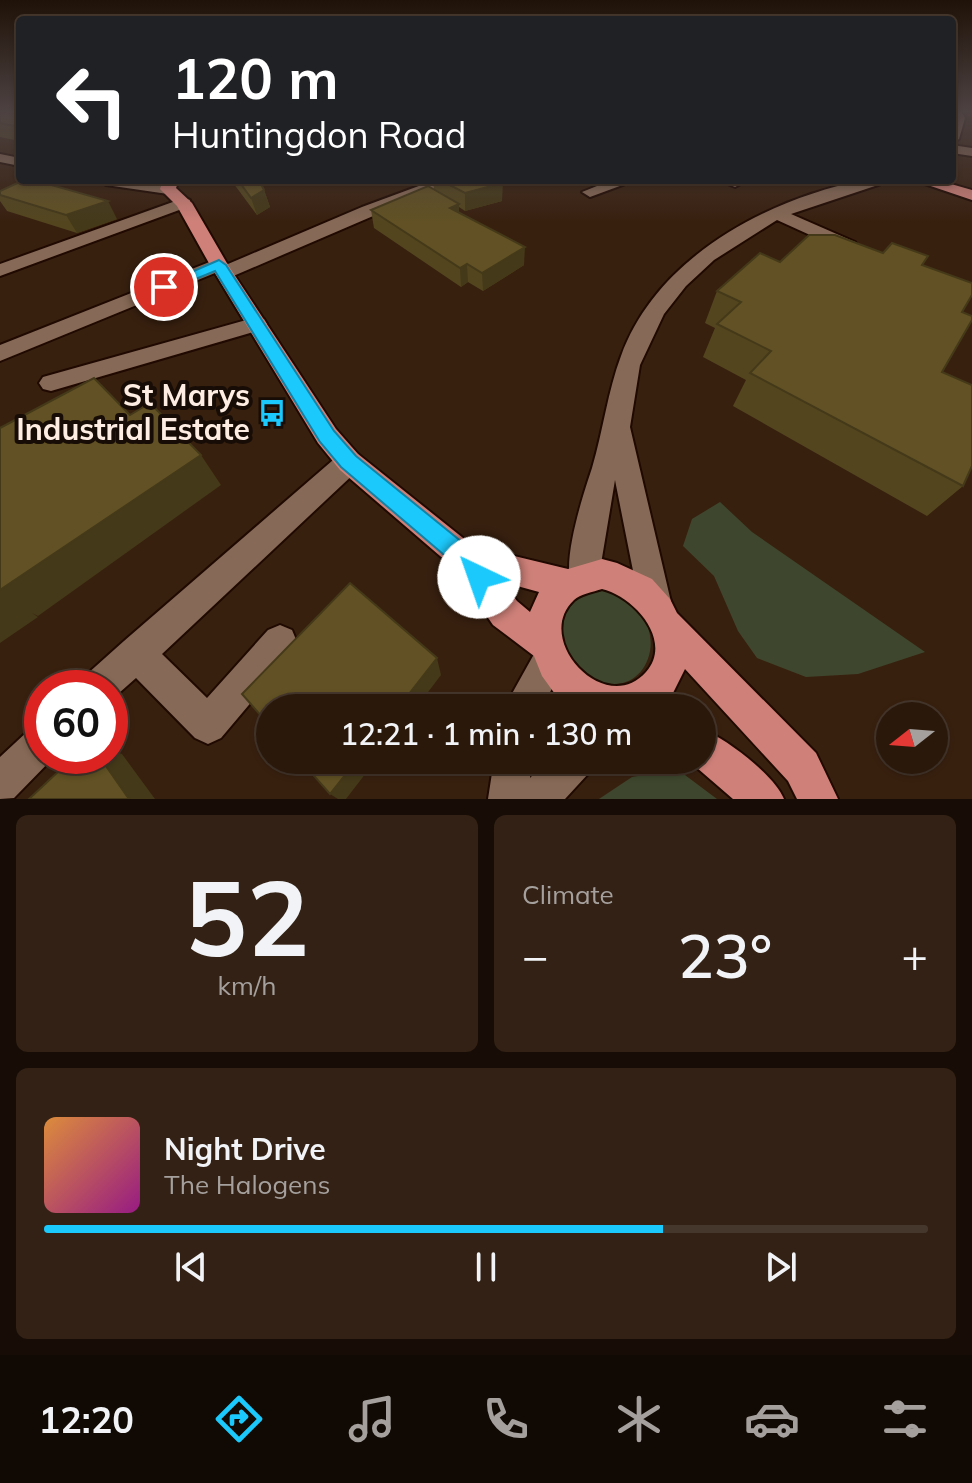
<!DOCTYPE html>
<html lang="en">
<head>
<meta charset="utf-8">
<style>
  :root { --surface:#2a180b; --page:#322114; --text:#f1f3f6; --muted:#a5a09d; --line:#46372c; --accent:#1cc9fc }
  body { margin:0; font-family:Mulish,sans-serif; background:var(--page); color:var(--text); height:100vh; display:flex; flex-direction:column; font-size:30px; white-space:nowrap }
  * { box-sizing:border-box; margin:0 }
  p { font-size:26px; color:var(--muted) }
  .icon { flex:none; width:44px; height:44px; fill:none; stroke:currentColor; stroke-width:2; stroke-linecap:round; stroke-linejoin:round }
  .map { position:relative; height:799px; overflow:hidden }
  .side { display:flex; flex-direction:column; gap:16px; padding:16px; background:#170d06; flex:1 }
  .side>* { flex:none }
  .top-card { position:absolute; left:16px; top:16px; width:940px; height:168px; border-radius:8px; box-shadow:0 2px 6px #0004,0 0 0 2px var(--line); background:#202124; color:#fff; overflow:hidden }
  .needle { width:52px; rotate:253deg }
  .fabs { position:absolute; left:876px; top:702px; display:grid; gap:16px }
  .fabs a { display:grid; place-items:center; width:72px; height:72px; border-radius:50%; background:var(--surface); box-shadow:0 2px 6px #0004,0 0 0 2px var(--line); font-size:40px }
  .speed { position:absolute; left:24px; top:670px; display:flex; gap:16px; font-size:40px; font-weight:700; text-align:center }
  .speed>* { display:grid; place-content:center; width:104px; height:104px; border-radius:50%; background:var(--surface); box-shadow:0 2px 6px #0004,0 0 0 2px var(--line); line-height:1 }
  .speed .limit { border:12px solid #d22; background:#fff; color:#111 }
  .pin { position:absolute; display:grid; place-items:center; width:68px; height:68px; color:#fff; margin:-34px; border:4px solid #fff; border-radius:50%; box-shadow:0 2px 8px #0007 }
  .me { position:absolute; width:88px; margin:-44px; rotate:318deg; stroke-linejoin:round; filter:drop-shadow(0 0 6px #0008) }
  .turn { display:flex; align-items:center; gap:28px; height:168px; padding:0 24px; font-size:36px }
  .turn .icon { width:104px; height:104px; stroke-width:2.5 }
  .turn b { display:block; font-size:56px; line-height:68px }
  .big { font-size:60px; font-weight:600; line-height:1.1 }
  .side .tile { flex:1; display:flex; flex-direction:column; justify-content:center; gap:12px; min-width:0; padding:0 28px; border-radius:12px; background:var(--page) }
  .side .dial { align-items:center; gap:0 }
  .dial b { font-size:104px; line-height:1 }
  .song { display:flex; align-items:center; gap:24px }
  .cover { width:96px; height:96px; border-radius:12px; background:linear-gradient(135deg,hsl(30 70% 55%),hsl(310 70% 35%)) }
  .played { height:8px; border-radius:4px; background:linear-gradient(90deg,var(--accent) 70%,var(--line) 70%) }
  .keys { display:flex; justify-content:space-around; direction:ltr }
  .heat { display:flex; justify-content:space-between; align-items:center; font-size:44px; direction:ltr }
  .side .tiles { flex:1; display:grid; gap:16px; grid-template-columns:1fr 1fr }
  .tile:last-child { grid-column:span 2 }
  .trip { position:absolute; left:256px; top:694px; width:460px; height:80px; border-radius:40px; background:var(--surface); box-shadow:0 2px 6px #0004,0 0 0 2px var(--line); font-weight:600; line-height:80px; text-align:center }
  .tab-bar { display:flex; height:128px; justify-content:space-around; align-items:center; background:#110a04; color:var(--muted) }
  .tab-bar .icon { width:56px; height:56px }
  .tab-bar .current { color:var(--accent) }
  .tab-bar b { font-size:36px; color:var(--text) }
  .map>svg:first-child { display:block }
  .green { fill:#3e472d }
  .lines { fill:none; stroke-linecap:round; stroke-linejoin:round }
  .minor-casing { stroke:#1f0900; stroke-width:4 }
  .major-casing { stroke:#1f0900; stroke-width:4 }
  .minor { fill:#866956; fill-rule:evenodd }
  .major { fill:#cf8179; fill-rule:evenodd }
  .wall { fill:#53461f }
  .shaded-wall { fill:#443919 }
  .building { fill:#615124; stroke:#443919; stroke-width:2 }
  .route { fill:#1cc9fc; stroke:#1283a4; stroke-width:2 }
  .labels { text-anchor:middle; stroke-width:8; stroke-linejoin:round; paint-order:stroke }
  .poi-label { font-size:30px; font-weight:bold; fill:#feede2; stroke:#180d06; text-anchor:end }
</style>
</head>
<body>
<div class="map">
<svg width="972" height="799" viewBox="0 0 972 799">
  <rect width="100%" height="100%" fill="#38200f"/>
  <path class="green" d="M720 502 752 532 925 652 858 674 806 677 757 658 738 631 714 576 683 546 692 519Z
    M604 590C683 613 650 709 592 678 583 674 574 667 569 658 560 639 558 624 568 605L589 591Z
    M677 769 717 799H599L632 777Z"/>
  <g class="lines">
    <g class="minor-casing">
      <path id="minor" d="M952 110H960L965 118 959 139 952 143Z
        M952 145 972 148V156L952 153Z
        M0 154 20 158V166L0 162Z
        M98 180C120 180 158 175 176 189L168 194 106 185Z
        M435 180H457L231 277 224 279 215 273 0 361V345L212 261 219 259 228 264 362 207Z
        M612 180H636L590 197 582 192Z
        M729 180H748L735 187 730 185Z
        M863 180H893L791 214 855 242 858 246 855 250H843L777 220 714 260 686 286 664 314 640 365 630 427 672 606 667 617 656 622 645 617 640 606 615 480 599 576 594 587 583 591 572 587C561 562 583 495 592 468 603 431 608 390 621 356 657 257 766 200 863 180Z
        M184 198 190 200V206L0 276V264Z
        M257 317 264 319 267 324 264 329 51 391 43 389 39 383 43 377Z
        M349 451 358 454 362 462 358 470 162 654 207 698 268 630 280 625 292 630 297 642 292 654 221 738 208 744 195 738 136 678 110 701V688H81L86 675 124 641 340 454Z
        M550 642 562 647 567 659 542 708H504L538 647Z
        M42 724V756H55L14 798 0 799V757L29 730Z
        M494 760H532L530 778 547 760H593L588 774 565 799H488Z"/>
    </g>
    <g class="major-casing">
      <path id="major" d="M163 180H179L176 188 192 203 228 265 336 429 358 454 473 546 568 569 602 559 617 563 652 579 670 599 677 613 816 753 838 799H797L788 781 685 669 669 701 656 708H572L560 701 542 676 534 656 493 625 454 568 340 470 318 443 210 265 177 206 160 189ZM502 582 539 592 530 612 517 601ZM602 589C633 596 674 640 646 672 605 718 532 639 574 600 580 594 593 592 602 589Z
        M913 180H937L972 190V200Z
        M702 729C727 739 774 775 784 799H733L689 761 702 760Z"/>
    </g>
    <use href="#minor" class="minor"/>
    <use href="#major" class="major"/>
  </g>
  <path class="wall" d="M20 110V141L0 137V114Z
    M231 180H259L264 190 270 207 257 215Z
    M433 180H498L502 201 465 211 459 207V212L524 265 483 291 468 282 461 287 374 228 371 210 434 190Z
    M0 191 117 219 77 233 7 211 0 201Z
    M883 253 922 265 962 312 942 372 963 486 927 516 733 406 746 380 703 357 715 328 705 323 717 291 780 262Z"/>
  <path class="shaded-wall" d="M503 183 502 201 465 211V193Z
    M264 190 270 207 257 215 251 198Z
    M108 201 117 219 77 233 66 215Z
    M459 204V221L450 208Z
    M525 247 524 265 483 291 482 273Z
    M467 264 468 282 461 287 460 268Z
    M201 455 221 485 38 616 32 613 38 617 0 643V590Z
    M437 658 441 675 416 708H398Z
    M110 750 122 754 155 799H129L99 756H110Z
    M357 760H376L346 799H338L330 794Z"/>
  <path class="building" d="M9 110H20V127L0 123V114Z
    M24 180H34L108 201 66 215 0 195V191Z
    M238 180H259L264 190 251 198Z
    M440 180H498L503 183 465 193Z
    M428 186 459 204 450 208 525 247 482 273 467 264 460 268 371 210Z
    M809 235H835L883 253 892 243 928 256 922 265 972 283V295L962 312 972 316V320L942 372 972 385V466L963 486 750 373 771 351 717 324 741 302 717 291 760 253 780 262Z
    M94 378 130 415 150 403 201 455 0 590V428Z
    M350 583 437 658 398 708H270V726L242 694Z
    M75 756H99L129 799H29Z
    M300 760H357L330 794Z"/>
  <linearGradient id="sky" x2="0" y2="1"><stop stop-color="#1f1208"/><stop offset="0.5" stop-color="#4d4242"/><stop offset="1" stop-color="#4d4242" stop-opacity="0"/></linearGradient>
  <rect width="972" height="222" fill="url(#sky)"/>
  <path class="route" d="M219 260 226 265 334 431 356 456 473 551 490 577 487 585 479 588 470 585 457 566 341 467 320 442 215 271 169 290 164 291 157 287Z"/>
  <defs>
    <g id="bus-bare" transform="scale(2.16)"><path d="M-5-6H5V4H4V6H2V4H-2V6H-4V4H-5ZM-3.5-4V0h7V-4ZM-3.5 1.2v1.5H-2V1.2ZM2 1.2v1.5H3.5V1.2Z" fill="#1cc9fc" stroke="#180d06" stroke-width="2.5" paint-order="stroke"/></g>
  </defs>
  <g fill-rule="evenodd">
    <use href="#bus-bare" x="272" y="413"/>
  </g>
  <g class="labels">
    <g class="poi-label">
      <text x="250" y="406">St Marys<tspan x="250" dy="34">Industrial Estate</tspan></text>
    </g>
  </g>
</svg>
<div class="fabs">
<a><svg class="needle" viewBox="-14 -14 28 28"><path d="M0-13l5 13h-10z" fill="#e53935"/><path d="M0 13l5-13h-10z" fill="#a5a09d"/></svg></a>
</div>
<div class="speed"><div class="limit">60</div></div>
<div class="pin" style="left:164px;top:287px;background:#d93025"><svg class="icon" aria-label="arrive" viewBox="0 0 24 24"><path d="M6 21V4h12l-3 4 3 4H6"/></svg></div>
<svg class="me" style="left:479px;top:577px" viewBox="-20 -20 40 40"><circle r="19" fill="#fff"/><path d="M0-13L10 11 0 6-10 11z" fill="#1cc9fc"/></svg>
<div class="trip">12:21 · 1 min · 130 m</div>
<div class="top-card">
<div class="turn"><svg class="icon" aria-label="left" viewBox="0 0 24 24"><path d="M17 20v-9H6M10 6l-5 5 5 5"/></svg><div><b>120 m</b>Huntingdon Road</div></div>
</div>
</div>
<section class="side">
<div class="tiles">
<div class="tile dial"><b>52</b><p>km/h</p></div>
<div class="tile"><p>Climate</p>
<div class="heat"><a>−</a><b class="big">23°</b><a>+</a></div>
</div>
<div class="tile">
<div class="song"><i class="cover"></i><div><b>Night Drive</b><p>The Halogens</p></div></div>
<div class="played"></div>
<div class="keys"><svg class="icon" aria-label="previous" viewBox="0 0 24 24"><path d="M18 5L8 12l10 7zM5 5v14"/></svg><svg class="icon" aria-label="pause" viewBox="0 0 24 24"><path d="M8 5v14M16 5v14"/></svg><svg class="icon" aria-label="next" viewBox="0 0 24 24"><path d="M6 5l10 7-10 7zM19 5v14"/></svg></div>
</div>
</div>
</section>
<nav class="tab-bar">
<b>12:20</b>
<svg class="icon current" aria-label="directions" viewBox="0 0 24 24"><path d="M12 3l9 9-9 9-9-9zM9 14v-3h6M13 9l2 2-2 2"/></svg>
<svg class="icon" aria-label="music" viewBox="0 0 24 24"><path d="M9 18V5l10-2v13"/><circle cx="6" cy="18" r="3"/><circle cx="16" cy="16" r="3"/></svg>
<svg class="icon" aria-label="phone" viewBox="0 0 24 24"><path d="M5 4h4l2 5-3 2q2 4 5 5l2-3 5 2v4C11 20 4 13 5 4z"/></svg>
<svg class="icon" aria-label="climate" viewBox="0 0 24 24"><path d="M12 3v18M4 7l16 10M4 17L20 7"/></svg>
<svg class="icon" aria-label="car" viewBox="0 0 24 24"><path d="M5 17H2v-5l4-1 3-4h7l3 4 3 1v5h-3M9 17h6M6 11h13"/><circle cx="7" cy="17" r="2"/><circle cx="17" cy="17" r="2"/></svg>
<svg class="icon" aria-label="filters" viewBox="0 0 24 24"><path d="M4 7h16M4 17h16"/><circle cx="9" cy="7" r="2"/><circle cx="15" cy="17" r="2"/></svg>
</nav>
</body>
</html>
